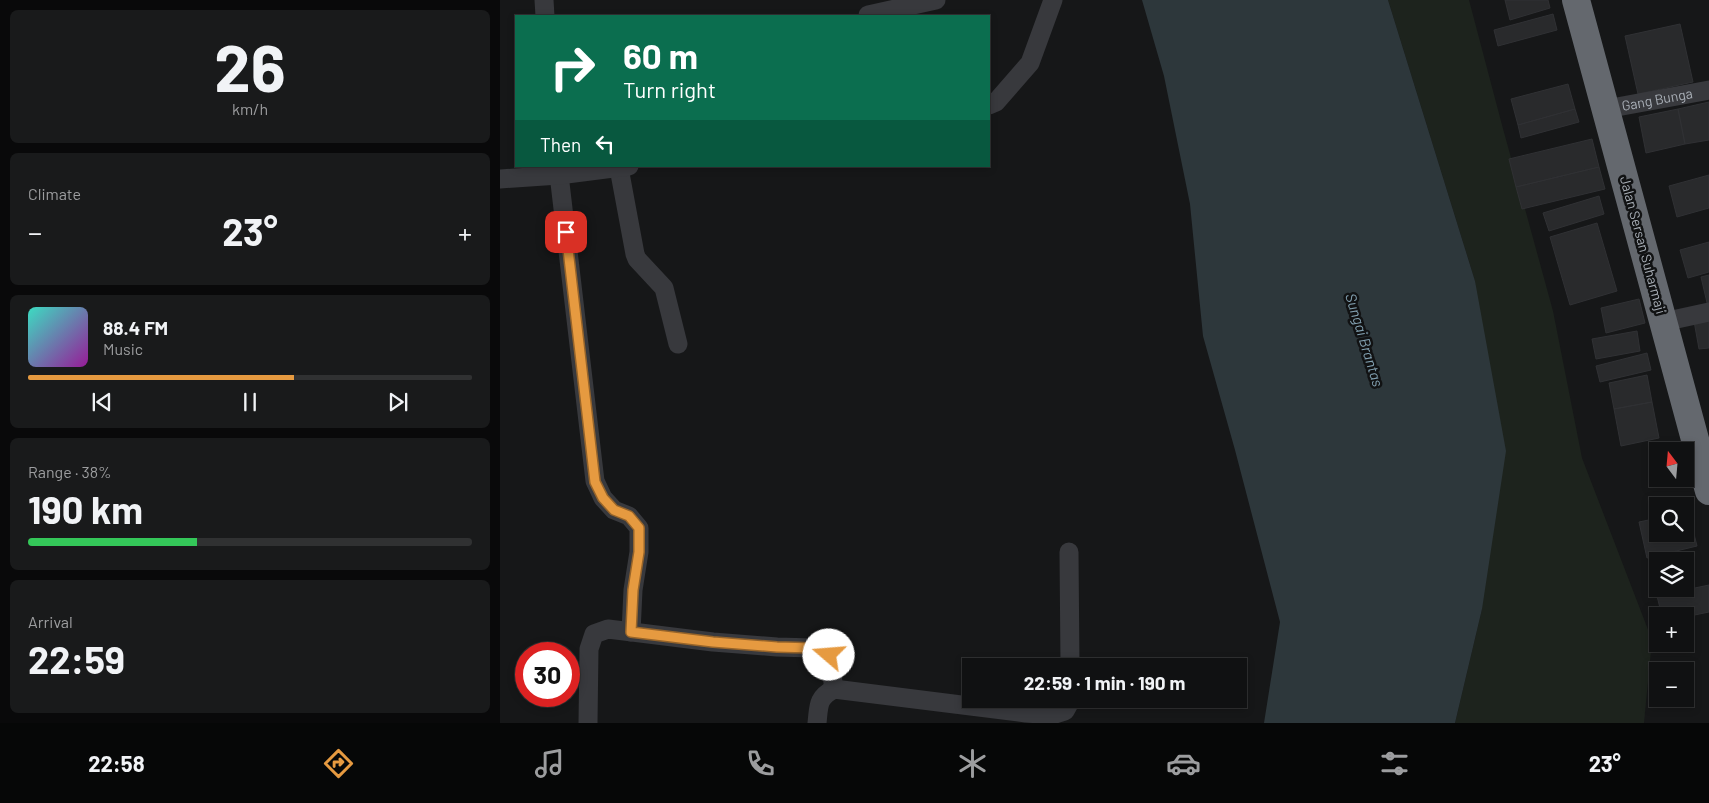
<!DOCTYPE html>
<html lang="en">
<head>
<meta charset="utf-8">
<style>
  :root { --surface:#101112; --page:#191a1b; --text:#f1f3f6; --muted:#9c9d9f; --line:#303132; --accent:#e69a40 }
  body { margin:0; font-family:Barlow,sans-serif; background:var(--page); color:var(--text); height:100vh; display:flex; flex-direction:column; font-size:19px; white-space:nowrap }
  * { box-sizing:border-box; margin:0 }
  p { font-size:16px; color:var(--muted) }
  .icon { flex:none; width:28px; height:28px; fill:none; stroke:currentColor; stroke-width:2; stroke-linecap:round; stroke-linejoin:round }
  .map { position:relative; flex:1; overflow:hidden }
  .panel { display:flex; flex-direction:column; gap:10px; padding:10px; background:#09090a; width:500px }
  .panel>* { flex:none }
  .banner { position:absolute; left:15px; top:15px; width:475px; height:152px; border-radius:0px; box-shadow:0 2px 8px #0003,0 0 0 1px var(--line); background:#0b6e4f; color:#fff; overflow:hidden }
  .needle { width:32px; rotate:344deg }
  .buttons { position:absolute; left:1149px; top:442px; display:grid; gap:10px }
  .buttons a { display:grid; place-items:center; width:45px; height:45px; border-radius:0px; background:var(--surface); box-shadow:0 2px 8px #0003,0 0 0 1px var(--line); font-size:25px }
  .speed { position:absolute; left:15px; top:642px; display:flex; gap:10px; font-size:25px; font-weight:700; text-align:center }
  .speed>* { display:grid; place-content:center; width:65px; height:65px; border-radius:50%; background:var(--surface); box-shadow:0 2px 8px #0003,0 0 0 1px var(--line); line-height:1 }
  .speed .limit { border:8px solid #d22; background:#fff; color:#111 }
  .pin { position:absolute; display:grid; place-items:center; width:42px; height:42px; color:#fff; margin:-21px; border-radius:10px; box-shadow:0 2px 8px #0006 }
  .me { position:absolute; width:55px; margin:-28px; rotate:288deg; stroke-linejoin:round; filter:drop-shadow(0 0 4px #0008) }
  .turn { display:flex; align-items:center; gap:18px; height:105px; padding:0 25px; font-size:22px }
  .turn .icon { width:65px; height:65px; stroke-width:2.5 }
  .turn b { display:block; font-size:35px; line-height:42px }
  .then { display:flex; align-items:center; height:48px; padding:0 25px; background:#0003; gap:10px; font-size:19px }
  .big { font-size:38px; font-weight:700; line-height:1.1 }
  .panel .card { flex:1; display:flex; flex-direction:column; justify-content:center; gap:8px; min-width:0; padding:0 18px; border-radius:8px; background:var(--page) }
  .panel .dial { align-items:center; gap:0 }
  .dial b { font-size:65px; line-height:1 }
  .song { display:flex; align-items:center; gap:15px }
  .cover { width:60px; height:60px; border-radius:8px; background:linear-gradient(135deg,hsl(170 70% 55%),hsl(300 70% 35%)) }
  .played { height:5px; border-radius:2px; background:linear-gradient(90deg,var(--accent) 60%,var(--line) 60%) }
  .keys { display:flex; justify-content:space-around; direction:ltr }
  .heat { display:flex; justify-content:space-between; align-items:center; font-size:28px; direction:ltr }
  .charge { height:8px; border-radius:4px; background:linear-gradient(90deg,#34c759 38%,var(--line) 0) }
  .trip { position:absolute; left:462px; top:658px; width:285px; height:50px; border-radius:0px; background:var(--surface); box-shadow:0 2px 8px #0003,0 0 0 1px var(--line); font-weight:700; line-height:50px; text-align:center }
  .dock { display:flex; height:80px; justify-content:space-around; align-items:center; background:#060707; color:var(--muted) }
  .dock .icon { width:35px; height:35px }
  .dock .current { color:var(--accent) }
  .dock b { font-size:22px; color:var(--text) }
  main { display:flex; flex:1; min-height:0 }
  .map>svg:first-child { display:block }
  .green { fill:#1d231d }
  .water { fill:#2d373b }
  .building { fill:#292a2c; stroke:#303134 }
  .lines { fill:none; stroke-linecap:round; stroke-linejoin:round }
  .street { stroke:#38393d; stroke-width:19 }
  .highway { stroke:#64686e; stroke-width:28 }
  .route-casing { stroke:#96642a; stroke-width:12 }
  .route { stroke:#e69a40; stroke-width:9 }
  .labels { text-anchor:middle; stroke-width:5; stroke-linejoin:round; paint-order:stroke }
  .street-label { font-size:14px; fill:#a9afb7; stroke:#111213 }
  .water-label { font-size:15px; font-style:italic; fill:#82a0b0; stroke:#111213 }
</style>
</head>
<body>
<main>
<section class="panel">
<div class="card dial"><b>26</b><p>km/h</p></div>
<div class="card"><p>Climate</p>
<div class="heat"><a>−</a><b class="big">23°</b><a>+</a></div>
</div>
<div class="card">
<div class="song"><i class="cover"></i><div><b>88.4 FM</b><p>Music</p></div></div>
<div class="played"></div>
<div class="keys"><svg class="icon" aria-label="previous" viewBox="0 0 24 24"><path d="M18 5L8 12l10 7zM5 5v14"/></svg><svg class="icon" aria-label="pause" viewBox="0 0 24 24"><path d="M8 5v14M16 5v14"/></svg><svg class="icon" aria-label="next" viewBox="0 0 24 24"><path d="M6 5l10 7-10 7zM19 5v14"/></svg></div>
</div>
<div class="card"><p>Range · 38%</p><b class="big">190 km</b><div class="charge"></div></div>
<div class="card"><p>Arrival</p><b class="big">22:59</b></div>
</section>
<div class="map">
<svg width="1209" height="723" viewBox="0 0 1209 723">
  <rect width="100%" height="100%" fill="#161718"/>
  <path class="green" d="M888 0H969L1002 125 1053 311 1082 458 1152 640 1144 723H955L982 609 975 281Z"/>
  <path class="water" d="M642 0H888L975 281 1006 451 982 609 955 723H764L780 622 735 450 703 336 690 204 664 76Z"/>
  <path class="building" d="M1005 0H1048L1050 8 1010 20Z
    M1053 14 1057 30 998 46 994 30Z
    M1180 24 1193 82 1138 94 1125 36Z
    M1068 84 1075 109 1018 125 1011 99Z
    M1209 102V140L1185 144 1178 109Z
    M1075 109 1079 122 1021 138 1018 125Z
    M1178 109 1185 144 1146 153 1139 117Z
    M1092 139 1099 167 1016 187 1009 159Z
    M1099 167 1105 189 1022 209 1016 187Z
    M1209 175V208L1177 217 1169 186Z
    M1099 196 1104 214 1049 231 1043 213Z
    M1097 223 1117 291 1070 305 1050 237Z
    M1209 242V272L1188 278 1180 250Z
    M1209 275V307H1208L1201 277Z
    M1139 299 1145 323 1106 333 1101 308Z
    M1209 318V348L1199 349 1194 321Z
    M1137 331 1140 351 1096 359 1092 339Z
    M1147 353 1151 370 1100 382 1096 366Z
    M1147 375 1152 402 1114 409 1109 383Z
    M1152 402 1159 438 1121 446 1114 409Z
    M1188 510 1197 546 1147 558 1139 522 1158 518V534H1185V511Z
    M1209 585V612L1185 617 1162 616 1157 596Z"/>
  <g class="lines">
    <g class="street">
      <path d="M44 0 45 16"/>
      <path d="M368 15 436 0"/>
      <path d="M489 105 496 102 530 63 553 0"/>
      <path id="s1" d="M1106 109 1209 90"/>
      <path d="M58 166 95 481 103 498 114 510 129 516 139 528V552L133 590 131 632"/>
      <path d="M119 168 135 254 137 259 164 288 178 344"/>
      <path d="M0 179 59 175 129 166"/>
      <path d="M1163 322 1209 312"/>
      <path d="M569 552 570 666"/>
      <path d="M88 723 89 649 94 634 108 629 213 642 277 647 313 648 329 655 334 689"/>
      <path d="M317 723C319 706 317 698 334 689L526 713 552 715 565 711 570 702V699"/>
    </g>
    <path class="highway" d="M1076 0 1209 491"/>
  </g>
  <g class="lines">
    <g class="route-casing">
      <path id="route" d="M66 232 95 482 103 498 114 510 129 516 139 528V552L133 590 131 632 213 642 277 647 313 648 329 655"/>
    </g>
    <use href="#route" class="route"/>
  </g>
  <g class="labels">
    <g class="street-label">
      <text dy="5" stroke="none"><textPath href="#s1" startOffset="52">Gang Bunga</textPath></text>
      <text transform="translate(1143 245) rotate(75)" y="5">Jalan Sersan Suharmaji</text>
    </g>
    <g class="water-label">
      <text transform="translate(864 340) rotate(73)" y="5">Sungai Brantas</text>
    </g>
  </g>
</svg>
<div class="buttons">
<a><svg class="needle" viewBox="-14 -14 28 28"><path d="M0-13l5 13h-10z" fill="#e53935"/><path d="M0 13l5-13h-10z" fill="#9c9d9f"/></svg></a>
<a><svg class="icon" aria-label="search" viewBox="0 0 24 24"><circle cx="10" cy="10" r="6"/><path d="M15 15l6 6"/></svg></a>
<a><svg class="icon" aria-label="layers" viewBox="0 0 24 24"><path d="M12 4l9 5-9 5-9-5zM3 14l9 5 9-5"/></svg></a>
<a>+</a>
<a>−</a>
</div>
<div class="speed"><div class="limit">30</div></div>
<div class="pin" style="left:66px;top:232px;background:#d93025"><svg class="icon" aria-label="arrive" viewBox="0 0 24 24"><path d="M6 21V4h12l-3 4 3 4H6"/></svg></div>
<svg class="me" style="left:329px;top:655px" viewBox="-20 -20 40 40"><circle r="19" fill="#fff"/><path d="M0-13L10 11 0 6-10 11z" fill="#e69a40"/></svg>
<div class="trip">22:59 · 1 min · 190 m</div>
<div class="banner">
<div class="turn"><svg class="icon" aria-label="right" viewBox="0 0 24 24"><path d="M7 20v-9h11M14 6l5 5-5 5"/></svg><div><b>60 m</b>Turn right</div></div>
<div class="then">Then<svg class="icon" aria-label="left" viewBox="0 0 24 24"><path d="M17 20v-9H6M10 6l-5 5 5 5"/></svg></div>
</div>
</div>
</main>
<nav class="dock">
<b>22:58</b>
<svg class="icon current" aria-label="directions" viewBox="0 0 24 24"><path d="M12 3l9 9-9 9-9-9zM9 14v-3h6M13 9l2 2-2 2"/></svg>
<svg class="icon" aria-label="music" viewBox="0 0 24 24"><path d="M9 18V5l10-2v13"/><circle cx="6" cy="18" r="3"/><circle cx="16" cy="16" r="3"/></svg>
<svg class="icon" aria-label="phone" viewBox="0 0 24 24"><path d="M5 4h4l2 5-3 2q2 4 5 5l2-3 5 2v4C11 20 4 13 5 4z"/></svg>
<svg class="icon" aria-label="climate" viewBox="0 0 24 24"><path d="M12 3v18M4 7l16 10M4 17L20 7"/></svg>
<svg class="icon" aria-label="car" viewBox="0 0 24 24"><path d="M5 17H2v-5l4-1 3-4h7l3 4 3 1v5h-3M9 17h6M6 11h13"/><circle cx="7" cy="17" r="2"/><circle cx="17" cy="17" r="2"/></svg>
<svg class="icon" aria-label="filters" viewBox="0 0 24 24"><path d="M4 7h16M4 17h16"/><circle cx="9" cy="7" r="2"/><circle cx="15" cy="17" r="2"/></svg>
<b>23°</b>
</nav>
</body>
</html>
